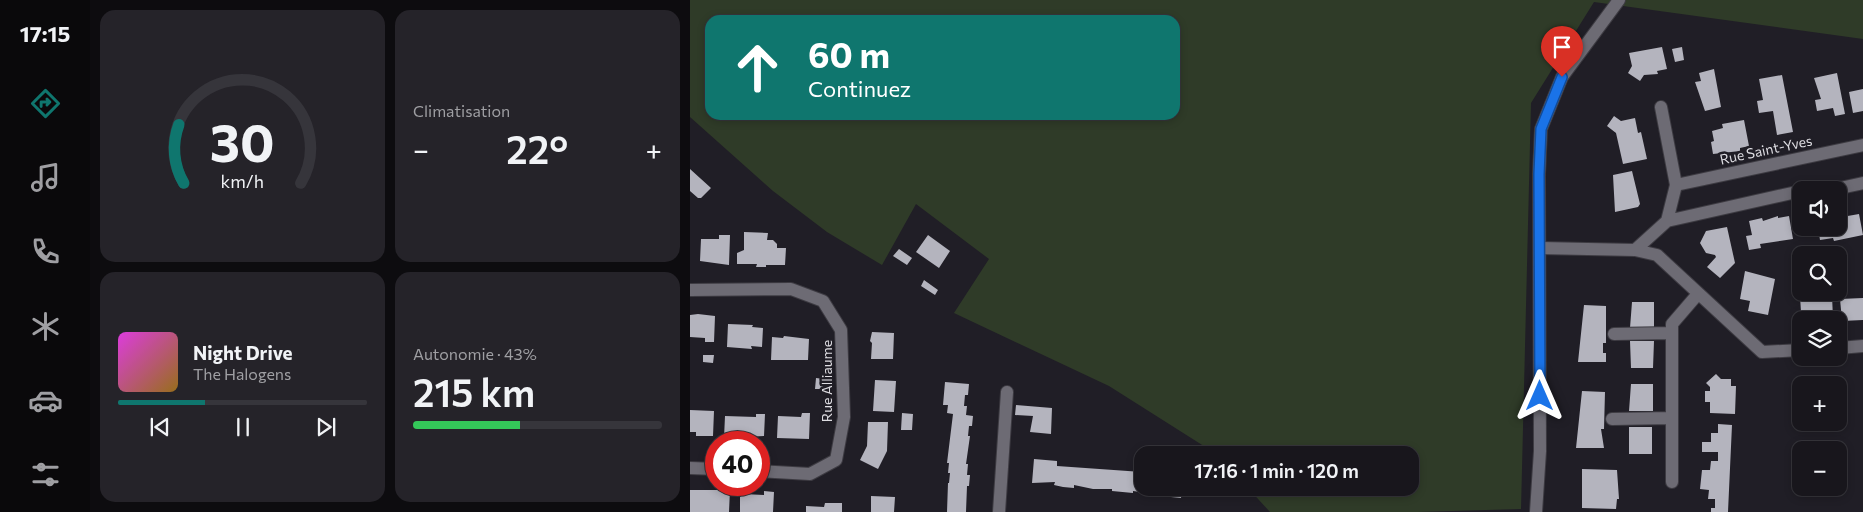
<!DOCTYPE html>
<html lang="fr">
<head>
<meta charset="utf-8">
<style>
  :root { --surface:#18161c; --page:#252329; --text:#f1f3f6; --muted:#9f9fa3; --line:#36353b; --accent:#0f766e }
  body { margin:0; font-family:Commissioner,sans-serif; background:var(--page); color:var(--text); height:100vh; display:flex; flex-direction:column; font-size:19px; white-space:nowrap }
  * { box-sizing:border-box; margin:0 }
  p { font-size:16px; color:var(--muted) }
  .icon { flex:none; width:28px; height:28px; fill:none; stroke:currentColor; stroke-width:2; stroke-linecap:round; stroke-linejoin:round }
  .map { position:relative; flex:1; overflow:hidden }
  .side { display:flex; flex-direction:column; gap:10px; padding:10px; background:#0d0c0f; width:600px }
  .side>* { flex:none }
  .top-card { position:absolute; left:15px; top:15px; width:475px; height:105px; border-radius:15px; box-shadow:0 2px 8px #0003,0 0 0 1px var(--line); background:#0f766e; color:#fff; overflow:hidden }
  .tools { position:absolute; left:1102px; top:181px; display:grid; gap:10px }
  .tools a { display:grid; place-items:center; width:55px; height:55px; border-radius:10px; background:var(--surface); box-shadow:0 2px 8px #0003,0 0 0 1px var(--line); font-size:25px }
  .speed { position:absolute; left:15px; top:431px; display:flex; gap:10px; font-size:25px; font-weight:700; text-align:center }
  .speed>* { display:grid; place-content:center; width:65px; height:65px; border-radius:50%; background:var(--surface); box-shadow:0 2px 8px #0003,0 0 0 1px var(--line); line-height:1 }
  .speed .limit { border:8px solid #d22; background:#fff; color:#111 }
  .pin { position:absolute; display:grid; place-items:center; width:42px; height:42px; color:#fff; margin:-51px -21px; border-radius:50% 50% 50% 0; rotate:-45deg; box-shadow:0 0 5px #0007 }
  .pin .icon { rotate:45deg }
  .me { position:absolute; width:55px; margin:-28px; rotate:0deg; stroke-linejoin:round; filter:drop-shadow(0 0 4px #0008) }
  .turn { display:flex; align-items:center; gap:18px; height:105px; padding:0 20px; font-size:22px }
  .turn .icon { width:65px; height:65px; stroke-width:2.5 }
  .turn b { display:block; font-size:35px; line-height:42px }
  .big { font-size:38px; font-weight:600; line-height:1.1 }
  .side .widget { flex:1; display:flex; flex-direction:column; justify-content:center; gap:8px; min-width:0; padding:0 18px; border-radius:15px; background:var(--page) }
  .side .dial { align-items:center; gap:0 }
  .dial svg { height:130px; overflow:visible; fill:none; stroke:var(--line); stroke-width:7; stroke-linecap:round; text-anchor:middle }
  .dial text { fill:var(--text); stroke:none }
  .song { display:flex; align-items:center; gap:15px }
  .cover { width:60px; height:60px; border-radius:8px; background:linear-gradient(135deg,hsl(300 70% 55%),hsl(40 70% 35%)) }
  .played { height:5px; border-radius:2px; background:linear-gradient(90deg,var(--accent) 35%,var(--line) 35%) }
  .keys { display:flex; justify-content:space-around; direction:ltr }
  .heat { display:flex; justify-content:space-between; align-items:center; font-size:28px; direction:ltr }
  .charge { height:8px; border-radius:4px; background:linear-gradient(90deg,#34c759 43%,var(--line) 0) }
  .side .tiles { flex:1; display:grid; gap:10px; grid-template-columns:repeat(2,1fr) }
  .trip { position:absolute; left:444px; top:446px; width:285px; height:50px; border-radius:15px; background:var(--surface); box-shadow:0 2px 8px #0003,0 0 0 1px var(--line); font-weight:600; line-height:50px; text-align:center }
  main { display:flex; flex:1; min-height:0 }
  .dock { display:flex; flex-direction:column; width:90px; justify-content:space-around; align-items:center; background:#0a090b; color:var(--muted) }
  .dock .icon { width:35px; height:35px }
  .dock .on { color:var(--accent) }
  .dock b { font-size:22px; color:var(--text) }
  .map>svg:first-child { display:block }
  .green { fill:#2f3b28; fill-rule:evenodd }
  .building { fill:#b4b4be }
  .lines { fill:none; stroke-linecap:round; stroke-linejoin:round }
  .minor-casing { stroke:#3d3b42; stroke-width:14 }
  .tertiary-casing { stroke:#3d3b42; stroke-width:14 }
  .minor { stroke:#6d6b74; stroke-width:12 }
  .tertiary { stroke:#6d6b74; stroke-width:12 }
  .route-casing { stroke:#114b97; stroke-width:12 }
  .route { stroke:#1a73e8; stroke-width:9 }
  .labels { text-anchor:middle; stroke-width:5; stroke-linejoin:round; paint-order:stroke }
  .street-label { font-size:14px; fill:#dedde2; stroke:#201e26 }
</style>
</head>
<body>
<main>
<nav class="dock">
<b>17:15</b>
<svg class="icon on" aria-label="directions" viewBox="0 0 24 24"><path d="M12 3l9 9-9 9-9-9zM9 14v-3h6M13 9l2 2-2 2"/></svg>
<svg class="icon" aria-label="music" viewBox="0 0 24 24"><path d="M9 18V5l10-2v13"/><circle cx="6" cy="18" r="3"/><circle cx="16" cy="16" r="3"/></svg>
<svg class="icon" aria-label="phone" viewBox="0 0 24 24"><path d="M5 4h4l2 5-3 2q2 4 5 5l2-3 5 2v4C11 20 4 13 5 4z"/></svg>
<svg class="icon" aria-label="climate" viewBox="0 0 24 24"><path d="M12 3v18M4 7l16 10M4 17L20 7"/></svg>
<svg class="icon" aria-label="car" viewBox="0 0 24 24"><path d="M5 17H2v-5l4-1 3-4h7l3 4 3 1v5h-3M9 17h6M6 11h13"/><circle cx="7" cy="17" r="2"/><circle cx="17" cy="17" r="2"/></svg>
<svg class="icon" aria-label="filters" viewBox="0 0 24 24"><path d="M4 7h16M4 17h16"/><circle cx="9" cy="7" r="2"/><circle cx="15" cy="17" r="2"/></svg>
</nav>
<section class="side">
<div class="tiles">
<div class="widget dial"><svg viewBox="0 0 100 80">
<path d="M14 69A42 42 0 1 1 86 69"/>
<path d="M14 69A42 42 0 0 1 11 33" stroke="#0f766e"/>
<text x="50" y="56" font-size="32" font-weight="700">30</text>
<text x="50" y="72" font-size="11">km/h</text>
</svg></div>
<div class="widget"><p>Climatisation</p>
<div class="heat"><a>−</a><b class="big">22°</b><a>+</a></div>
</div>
<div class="widget">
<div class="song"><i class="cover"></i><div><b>Night Drive</b><p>The Halogens</p></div></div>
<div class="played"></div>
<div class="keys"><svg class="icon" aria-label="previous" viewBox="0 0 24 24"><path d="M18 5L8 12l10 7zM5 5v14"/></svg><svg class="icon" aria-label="pause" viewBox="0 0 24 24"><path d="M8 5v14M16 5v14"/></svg><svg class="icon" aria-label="next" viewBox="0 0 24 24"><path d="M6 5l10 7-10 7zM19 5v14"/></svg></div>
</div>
<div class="widget"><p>Autonomie · 43%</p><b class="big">215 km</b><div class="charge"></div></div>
</div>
</section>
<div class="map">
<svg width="1173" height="512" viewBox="0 0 1173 512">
  <rect width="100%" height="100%" fill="#201e26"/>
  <path class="green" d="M0 0H1173V39L904 2 841 103 831 509 728 512H580L558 488H720V455H528L419 386 264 313 299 259 226 204 192 265 137 232 83 191 0 117ZM20 20H485V115H20Z"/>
  <path class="building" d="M972 47 977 69 967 71 968 74 954 75 950 81 938 73 942 66 939 53Z
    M992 47 994 60 985 62 982 49Z
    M1024 69 1031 107 1015 111 1005 82 1011 81 1009 73Z
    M1147 73 1155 114 1145 116 1143 108 1127 111 1125 100 1131 99 1124 78Z
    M1092 75 1103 132 1087 135 1083 111 1069 113 1067 101 1073 100 1069 79Z
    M1173 89V111L1163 113 1159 92Z
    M924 116 931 121 945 118 948 133 951 132 957 159 933 164 926 133 917 126Z
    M1054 120 1059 146 1050 148V151L1023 154 1021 142 1024 141 1022 131 1033 128 1032 124Z
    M0 169 21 188 11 198H8L0 191Z
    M942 171 950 204 948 207 925 212 923 175Z
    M1151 213 1152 217 1169 214 1173 235 1144 241 1143 238 1130 240 1128 228H1149V214Z
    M1088 216V218L1099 216 1103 239 1070 244 1071 248 1059 250 1056 236 1062 235 1059 221 1072 218 1073 221Z
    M1037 227 1045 263 1030 278 1017 267 1026 257 1025 255 1016 253 1010 243 1016 231Z
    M54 232 78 233 77 240H83L87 244V248H96L95 265H76V267H66L67 264H47V253L54 250Z
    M29 235H40L39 265 10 261 11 239H29Z
    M238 235 260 251 249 268 226 252Z
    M209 249 222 258 217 265 203 256Z
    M1055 271 1085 279 1078 315 1058 311 1060 301 1050 299Z
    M234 280 248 290 245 295 231 286Z
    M1111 282V292L1142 295 1143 319H1133L1132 311 1123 312V320H1111V325H1107L1106 313 1111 312 1110 296H1106L1105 283Z
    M1173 298V320L1152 321 1150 299Z
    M942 302H964V328H940Z
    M894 305 916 306V343H913V353H916V362H888Z
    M8 314 25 316 24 342H15V338L0 337V315Z
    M38 324 63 325 62 327 73 328 72 347 61 346 62 349 37 347Z
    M182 332 204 333 203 359H181L182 343 180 341Z
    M94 336 119 339 118 360H81L82 337 93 338Z
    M940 341H964L963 368H941Z
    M13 355H24L23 363 13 362Z
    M1026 374 1031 379H1041V386H1046L1045 414 1020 413V402H1015V391H1020V387L1016 383Z
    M126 378 134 379 133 389H125Z
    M185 380 206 381 204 412 183 411Z
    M255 382 279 384 278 395H275L274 406H277L276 415 283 416 282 426H279L278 436H280L276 464H278L277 475H280L279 486H277L276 512H257L258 483H259L260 473H258L259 463H257L263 414 257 413 258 405H253Z
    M941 384H963V411H939Z
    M892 391 915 392 914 429H911L914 448H886Z
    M326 405 362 408 361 434 340 432 343 416 325 415Z
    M0 410 24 411 23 436H6V432H0Z
    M112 413H120L119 439 87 438 88 416 111 417Z
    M212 413 223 414 222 430H211Z
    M66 414H75L74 436 34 438 35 416 66 417Z
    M178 422H198L197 451 188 469 170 460 177 446Z
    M1028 424 1042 425 1038 512H1021V508H1025V499H1018L1019 490 1010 489 1012 470H1020L1021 461H1028V452H1012V442H1021V433H1028Z
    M939 427H962V454H939Z
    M344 459 367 461V466L452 472V488H492L491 498 481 497V494H476L471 493V495L443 491V493L422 491V489H403L384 485V488L373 487 364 485 365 482 342 483Z
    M892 469 927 470 929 499H927L926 509 892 508Z
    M0 490H40L39 512H0Z
    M74 491 84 492 83 512H50V497L53 494 74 495Z
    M181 496 205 497 204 512H181Z
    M135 503H152V512H116V506L134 507Z"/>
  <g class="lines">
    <g class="minor-casing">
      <path id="minor" d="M986 185 1173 145
        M1141 190 1173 183
        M977 221 1111 191
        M850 248 945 250 967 255 1072 352 1111 350
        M945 250 977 221 986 185 971 107
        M0 290 101 289 133 301 151 330 154 417 146 460 120 474 69 471
        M924 334 981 333
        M1149 348 1173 346
        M922 419 982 418
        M0 468 26 469
        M982 482V324L1007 295
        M309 512 317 392"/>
    </g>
    <g class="tertiary-casing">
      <path id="tertiary" d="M846 512 850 451 849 174 851 129 872 77 929 0"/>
    </g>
    <use href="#minor" class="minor"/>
    <use href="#tertiary" class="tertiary"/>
  </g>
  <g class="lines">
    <g class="route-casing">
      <path id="route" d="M850 396 849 174 851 129 872 77"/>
    </g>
    <use href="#route" class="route"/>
  </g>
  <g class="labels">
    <g class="street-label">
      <text transform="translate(1076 150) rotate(-12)" y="5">Rue Saint-Yves</text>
      <text transform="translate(137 381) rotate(-90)" y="5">Rue Alliaume</text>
    </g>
  </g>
</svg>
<div class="tools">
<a><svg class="icon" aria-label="sound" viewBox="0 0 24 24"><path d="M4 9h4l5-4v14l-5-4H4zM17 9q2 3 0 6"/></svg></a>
<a><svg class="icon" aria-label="search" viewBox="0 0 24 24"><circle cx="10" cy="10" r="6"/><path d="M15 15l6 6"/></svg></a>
<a><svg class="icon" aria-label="layers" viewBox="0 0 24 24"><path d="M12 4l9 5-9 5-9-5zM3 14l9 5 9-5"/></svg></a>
<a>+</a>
<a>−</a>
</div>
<div class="speed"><div class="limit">40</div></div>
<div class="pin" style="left:872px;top:77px;background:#d93025"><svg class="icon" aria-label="arrive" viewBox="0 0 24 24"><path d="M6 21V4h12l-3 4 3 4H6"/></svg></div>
<svg class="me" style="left:850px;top:396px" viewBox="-20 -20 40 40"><path d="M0-17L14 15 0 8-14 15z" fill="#1a73e8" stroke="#fff" stroke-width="4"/></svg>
<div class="trip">17:16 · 1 min · 120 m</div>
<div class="top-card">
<div class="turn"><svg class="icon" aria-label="ahead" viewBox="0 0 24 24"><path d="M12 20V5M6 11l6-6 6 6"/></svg><div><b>60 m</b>Continuez</div></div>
</div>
</div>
</main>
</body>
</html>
